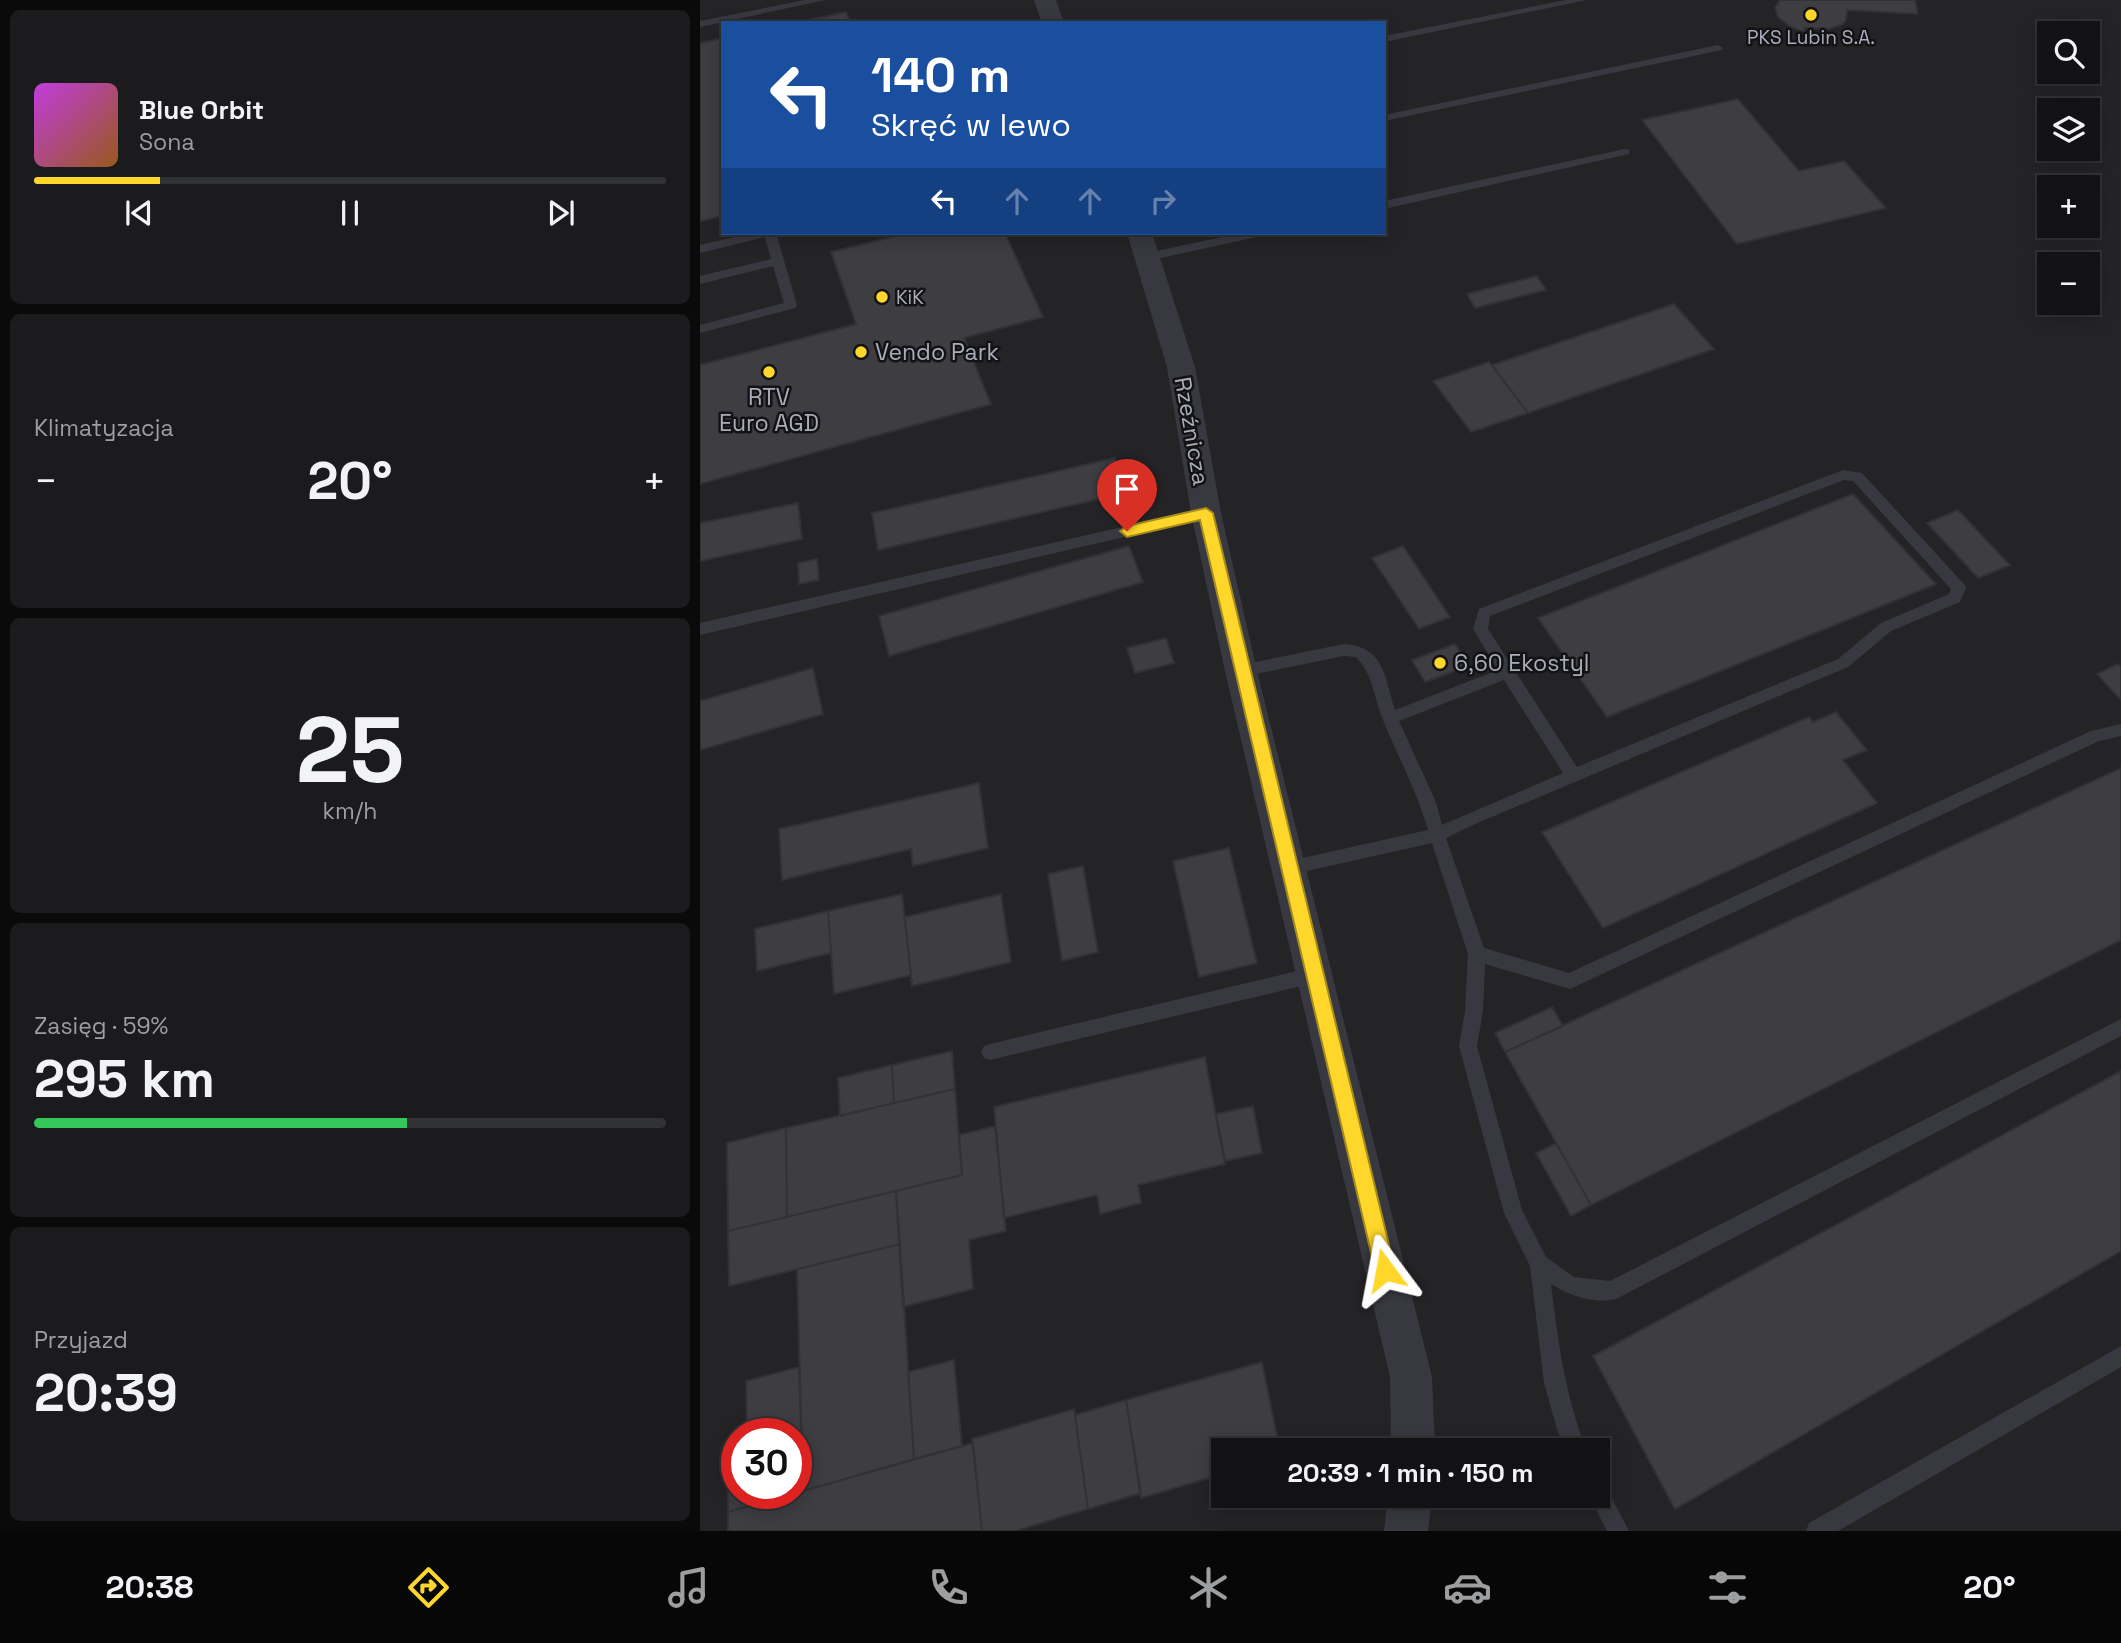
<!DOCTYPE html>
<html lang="pl">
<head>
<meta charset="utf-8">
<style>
  :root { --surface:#121214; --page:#1b1b1d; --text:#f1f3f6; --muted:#9c9ea0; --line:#313234; --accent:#ffd72b }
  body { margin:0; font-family:"Space Grotesk",sans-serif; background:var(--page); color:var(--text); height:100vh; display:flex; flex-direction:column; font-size:26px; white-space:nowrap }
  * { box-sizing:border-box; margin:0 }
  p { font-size:23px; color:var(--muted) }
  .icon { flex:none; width:38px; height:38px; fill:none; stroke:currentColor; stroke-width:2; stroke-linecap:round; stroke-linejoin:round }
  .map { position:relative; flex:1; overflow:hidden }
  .panel { display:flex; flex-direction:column; gap:10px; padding:10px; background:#0a0a0b; width:700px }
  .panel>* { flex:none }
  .guide { position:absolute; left:21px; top:21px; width:665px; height:214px; border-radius:0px; box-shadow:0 4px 18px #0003,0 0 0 2px var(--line); background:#1a4fa0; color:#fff; overflow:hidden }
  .controls { position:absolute; left:1337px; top:21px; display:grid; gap:14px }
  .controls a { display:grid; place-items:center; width:63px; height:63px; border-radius:0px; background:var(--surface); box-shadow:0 4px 18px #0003,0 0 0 2px var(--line); font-size:35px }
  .speed { position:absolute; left:21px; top:1418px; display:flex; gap:14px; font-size:35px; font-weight:700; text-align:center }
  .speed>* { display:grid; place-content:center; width:91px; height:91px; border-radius:50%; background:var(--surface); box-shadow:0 4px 18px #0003,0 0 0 2px var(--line); line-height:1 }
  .speed .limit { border:10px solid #d22; background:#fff; color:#111 }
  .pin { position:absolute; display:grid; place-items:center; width:60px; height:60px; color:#fff; margin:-72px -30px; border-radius:50% 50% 50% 0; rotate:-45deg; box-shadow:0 0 7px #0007 }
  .pin .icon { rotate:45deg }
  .me { position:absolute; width:77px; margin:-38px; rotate:347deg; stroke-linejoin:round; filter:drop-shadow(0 0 5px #0008) }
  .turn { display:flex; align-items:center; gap:24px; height:147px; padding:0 35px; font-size:32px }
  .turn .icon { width:91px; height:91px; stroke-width:2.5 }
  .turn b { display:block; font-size:49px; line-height:60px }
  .lanes { display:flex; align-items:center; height:66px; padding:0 35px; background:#0003; justify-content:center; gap:35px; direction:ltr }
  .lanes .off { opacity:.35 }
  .big { font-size:52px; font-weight:700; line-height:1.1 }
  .panel .tile { flex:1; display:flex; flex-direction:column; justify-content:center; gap:10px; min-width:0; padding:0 24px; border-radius:10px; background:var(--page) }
  .panel .dial { align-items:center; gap:0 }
  .dial b { font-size:91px; line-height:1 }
  .song { display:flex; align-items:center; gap:21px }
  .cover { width:84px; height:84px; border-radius:10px; background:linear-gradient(135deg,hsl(290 70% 55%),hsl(30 70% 35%)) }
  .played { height:7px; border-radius:4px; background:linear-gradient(90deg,var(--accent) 20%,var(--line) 20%) }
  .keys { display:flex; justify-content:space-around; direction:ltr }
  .heat { display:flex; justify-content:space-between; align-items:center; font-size:38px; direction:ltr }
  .charge { height:10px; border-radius:5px; background:linear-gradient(90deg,#34c759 59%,var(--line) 0) }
  .trip { position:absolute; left:511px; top:1438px; width:399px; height:70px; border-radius:0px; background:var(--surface); box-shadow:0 4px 18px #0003,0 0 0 2px var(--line); font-weight:700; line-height:70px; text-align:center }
  .dock { display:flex; height:112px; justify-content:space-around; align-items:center; background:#070708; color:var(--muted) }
  .dock .icon { width:49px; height:49px }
  .dock .on { color:var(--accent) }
  .dock b { font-size:32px; color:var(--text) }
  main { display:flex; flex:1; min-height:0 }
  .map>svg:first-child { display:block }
  .built { fill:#242427; fill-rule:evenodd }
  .building { fill:#3d3d42; stroke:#323136; stroke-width:2 }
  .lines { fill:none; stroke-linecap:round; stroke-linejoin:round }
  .lane { fill:#383840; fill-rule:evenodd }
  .street { fill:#383840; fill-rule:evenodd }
  .route { fill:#ffd72b; stroke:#a68c1c; stroke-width:2 }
  .poi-dot { fill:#ffd72b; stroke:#131315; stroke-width:2.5 }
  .labels { text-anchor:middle; stroke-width:5; stroke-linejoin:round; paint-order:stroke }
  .far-poi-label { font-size:19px; fill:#a9acbb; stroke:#131315 }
  .poi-label { font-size:23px; fill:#a9acbb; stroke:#131315; text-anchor:start }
  .street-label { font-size:23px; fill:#a9acbb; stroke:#131315 }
</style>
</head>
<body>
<main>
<section class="panel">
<div class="tile">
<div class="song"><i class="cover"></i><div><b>Blue Orbit</b><p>Sona</p></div></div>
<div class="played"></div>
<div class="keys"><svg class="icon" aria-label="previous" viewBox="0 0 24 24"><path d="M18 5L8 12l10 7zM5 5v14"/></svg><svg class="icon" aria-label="pause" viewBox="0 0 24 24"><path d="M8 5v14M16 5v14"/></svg><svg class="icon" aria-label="next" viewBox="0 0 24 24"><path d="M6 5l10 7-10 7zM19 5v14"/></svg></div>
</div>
<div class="tile"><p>Klimatyzacja</p>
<div class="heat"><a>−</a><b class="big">20°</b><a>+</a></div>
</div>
<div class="tile dial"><b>25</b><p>km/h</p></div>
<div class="tile"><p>Zasięg · 59%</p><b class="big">295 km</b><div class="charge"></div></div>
<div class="tile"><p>Przyjazd</p><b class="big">20:39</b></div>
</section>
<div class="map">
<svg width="1421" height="1531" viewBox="0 0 1421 1531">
  <rect width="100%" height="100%" fill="#18181a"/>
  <path class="built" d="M0 0H1421V1531H0ZM23 23H684V233H23ZM1349 33H1388V72H1349ZM1349 110H1388V149H1349ZM1349 187H1388V226H1349ZM1349 264H1388V303H1349ZM37 1433H96V1493H37ZM523 1451H898V1496H523Z"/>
  <path class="building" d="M1080 0H1215L1218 14 1147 10 1146 20 1143 24 1129 29 1105 28 1104 32 1089 26 1078 17 1075 7Z
    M146 12 151 23H95Z
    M146 12 151 23H95Z
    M23 38V216L0 221V43Z
    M23 38V216L0 221V43Z
    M1038 99 1099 171 1144 161 1186 208 1037 244 942 120Z
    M208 233H305L343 317 264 338 291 404 0 484V365L156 324 131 252Z
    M837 276 846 290 775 308 767 294Z
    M974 304 1014 349 828 413 792 365Z
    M789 362 828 413 771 432 733 381Z
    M415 458 425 493 178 550 172 513Z
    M1153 494 1236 584 907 717 838 618Z
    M98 503 102 539 0 561V523Z
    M1258 510 1310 565 1278 578 1227 523Z
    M429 546 443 582 189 656 179 616Z
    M703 546 750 617 719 629 672 558Z
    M117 559 119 580 99 584 98 563Z
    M466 638 474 663 435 673 427 648Z
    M755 644 769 666 725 682 712 660Z
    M1418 664 1421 667V700L1397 674Z
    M113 668 123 714 0 750V701Z
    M1136 712 1167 750 1143 760 1177 803 903 928 842 832 1109 717 1113 722Z
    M1421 768V940L891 1205 805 1052Z
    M279 783 288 848 213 866 211 849 82 880 79 829Z
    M529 848 557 963 499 977 473 861Z
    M383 866 398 952 362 961 348 874Z
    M202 894 211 975 134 994 128 911Z
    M301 894 311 962 212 986 205 917Z
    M128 911 131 953 57 971 55 929Z
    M852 1007 863 1026 805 1052 795 1033Z
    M252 1051 255 1089 194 1103 192 1065Z
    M505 1057 525 1164 438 1185 441 1203 400 1214 397 1195 304 1218 294 1107Z
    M192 1065 194 1103 140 1116 138 1078Z
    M1421 1071V1251L975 1509 893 1356Z
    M255 1089 262 1175 87 1217 86 1128Z
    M553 1106 562 1153 525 1161 516 1114Z
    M295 1126 306 1231 269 1240 273 1289 203 1307 196 1191 262 1175 259 1135Z
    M86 1128 87 1217 28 1231 27 1143Z
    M856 1143 891 1205 871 1216 836 1153Z
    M196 1191 200 1244 29 1286 28 1231Z
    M200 1244 214 1459 103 1491 97 1269Z
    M254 1360 262 1446 214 1459 208 1372Z
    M562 1362 580 1451H523V1474L441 1498 426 1400Z
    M99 1367 103 1491 28 1512 27 1464 37 1462V1493H96V1433H47L46 1381Z
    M426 1400 441 1493 388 1509 375 1415Z
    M374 1409 388 1509 315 1531H282L272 1439Z
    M273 1443 282 1531H28V1512Z"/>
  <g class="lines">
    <path class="lane" d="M105 0H125L0 27V21Z
      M866 0H887L684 42V36Z
      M1018 45 1023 48 1022 50 684 121V115Z
      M925 149 929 150V154L684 209V201Z
      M52 233H76L97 305 95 308 0 333V325L84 303 73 266 0 284V276L71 259 65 237 0 253V245Z
      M541 233H563L557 237 447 261 441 257 447 253Z
      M1143 470 1162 473 1264 584 1266 588 1260 602 1191 631 1148 667 775 824 746 838 784 948 869 973 1391 731 1421 724V736L1399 741 870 989 785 964 783 1011 777 1046 822 1210 846 1257 874 1277 910 1281 1421 1019V1036L918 1298C898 1306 868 1295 851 1284 858 1342 865 1396 887 1451H866L857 1429 844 1383 830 1266 804 1213 759 1046 765 1011 768 954 732 843 589 875 583 873 581 868 583 863 589 861 728 830C717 791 698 757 683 720 674 698 673 674 656 657L644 656 541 677 533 671 541 665 644 644C685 647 684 676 695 710L798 670 773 629 779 609ZM1144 480 1153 481 1251 589 1249 594 1181 623 1138 659 877 767 788 629 790 616ZM804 680 863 773 742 825 736 802 699 721Z
      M506 508 513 513 511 517 0 635V623Z
      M614 967 620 969 623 975 620 981 614 983 290 1060 284 1058 281 1052 284 1046 290 1044Z
      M1421 1346V1367L1138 1531H1106L1109 1523Z
      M898 1482 905 1485 929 1531H907L889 1496H898Z"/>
    <path class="street" d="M334 0H356L364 23H342Z
      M427 233H452L495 367 521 513 557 671 732 1377 735 1451H691L690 1377 525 671 491 513 467 367Z
      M688 1496H732L728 1531H684Z"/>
  </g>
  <path class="route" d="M506 508 513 513 695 1270 692 1277 685 1280 678 1277 675 1270 500 520 427 537 420 531 427 526Z"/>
  <g class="poi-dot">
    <circle cx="1111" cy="15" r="7"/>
    <circle cx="182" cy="297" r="7"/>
    <circle cx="161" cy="352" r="7"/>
    <circle cx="69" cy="372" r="7"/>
    <circle cx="740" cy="663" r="7"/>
  </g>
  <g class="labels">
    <g class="far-poi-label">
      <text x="1111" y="44">PKS Lubin S.A.</text>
      <text x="196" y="304" text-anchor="start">KiK</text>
    </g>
    <g class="poi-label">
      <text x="175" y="360">Vendo Park</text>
      <text x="69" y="405" text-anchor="middle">RTV<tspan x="69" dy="26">Euro AGD</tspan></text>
      <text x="754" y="671">6,60 Ekostyl</text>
    </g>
    <g class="street-label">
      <text transform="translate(492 431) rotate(80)" y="8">Rzeźnicza</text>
    </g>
  </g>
</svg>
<div class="controls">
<a><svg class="icon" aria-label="search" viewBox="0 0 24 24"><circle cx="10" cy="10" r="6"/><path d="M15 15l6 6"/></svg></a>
<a><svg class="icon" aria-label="layers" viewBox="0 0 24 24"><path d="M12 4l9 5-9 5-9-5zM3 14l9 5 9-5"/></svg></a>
<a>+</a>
<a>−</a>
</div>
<div class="speed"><div class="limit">30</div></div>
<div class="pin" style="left:427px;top:531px;background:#d93025"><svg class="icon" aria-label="arrive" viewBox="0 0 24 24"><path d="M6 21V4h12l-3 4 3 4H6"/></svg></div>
<svg class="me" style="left:685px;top:1270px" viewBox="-20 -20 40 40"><path d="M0-17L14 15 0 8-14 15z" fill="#ffd72b" stroke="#fff" stroke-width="4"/></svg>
<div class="trip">20:39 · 1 min · 150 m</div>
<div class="guide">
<div class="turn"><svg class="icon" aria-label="left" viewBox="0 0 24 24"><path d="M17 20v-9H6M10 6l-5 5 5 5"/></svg><div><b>140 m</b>Skręć w lewo</div></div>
<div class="lanes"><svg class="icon" aria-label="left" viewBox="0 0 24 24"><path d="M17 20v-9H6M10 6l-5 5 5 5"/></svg><svg class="icon off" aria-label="ahead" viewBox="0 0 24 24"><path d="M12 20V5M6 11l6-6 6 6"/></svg><svg class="icon off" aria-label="ahead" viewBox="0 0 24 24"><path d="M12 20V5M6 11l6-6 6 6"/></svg><svg class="icon off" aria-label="right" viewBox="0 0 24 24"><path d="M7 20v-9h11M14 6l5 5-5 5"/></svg></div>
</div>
</div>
</main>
<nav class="dock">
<b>20:38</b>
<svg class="icon on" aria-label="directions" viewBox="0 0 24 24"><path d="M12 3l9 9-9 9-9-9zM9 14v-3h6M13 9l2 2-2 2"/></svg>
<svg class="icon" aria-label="music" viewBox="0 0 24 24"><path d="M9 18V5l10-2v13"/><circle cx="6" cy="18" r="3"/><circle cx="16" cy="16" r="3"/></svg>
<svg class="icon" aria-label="phone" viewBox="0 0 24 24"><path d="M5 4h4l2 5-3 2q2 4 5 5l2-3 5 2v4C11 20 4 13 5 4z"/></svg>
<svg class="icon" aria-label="climate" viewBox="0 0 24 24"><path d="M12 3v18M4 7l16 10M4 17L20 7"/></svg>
<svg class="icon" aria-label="car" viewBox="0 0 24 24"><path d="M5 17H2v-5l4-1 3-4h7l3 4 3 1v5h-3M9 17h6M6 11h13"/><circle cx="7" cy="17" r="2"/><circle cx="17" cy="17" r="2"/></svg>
<svg class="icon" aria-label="filters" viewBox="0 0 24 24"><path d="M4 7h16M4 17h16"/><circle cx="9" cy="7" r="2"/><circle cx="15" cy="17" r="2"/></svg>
<b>20°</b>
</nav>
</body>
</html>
